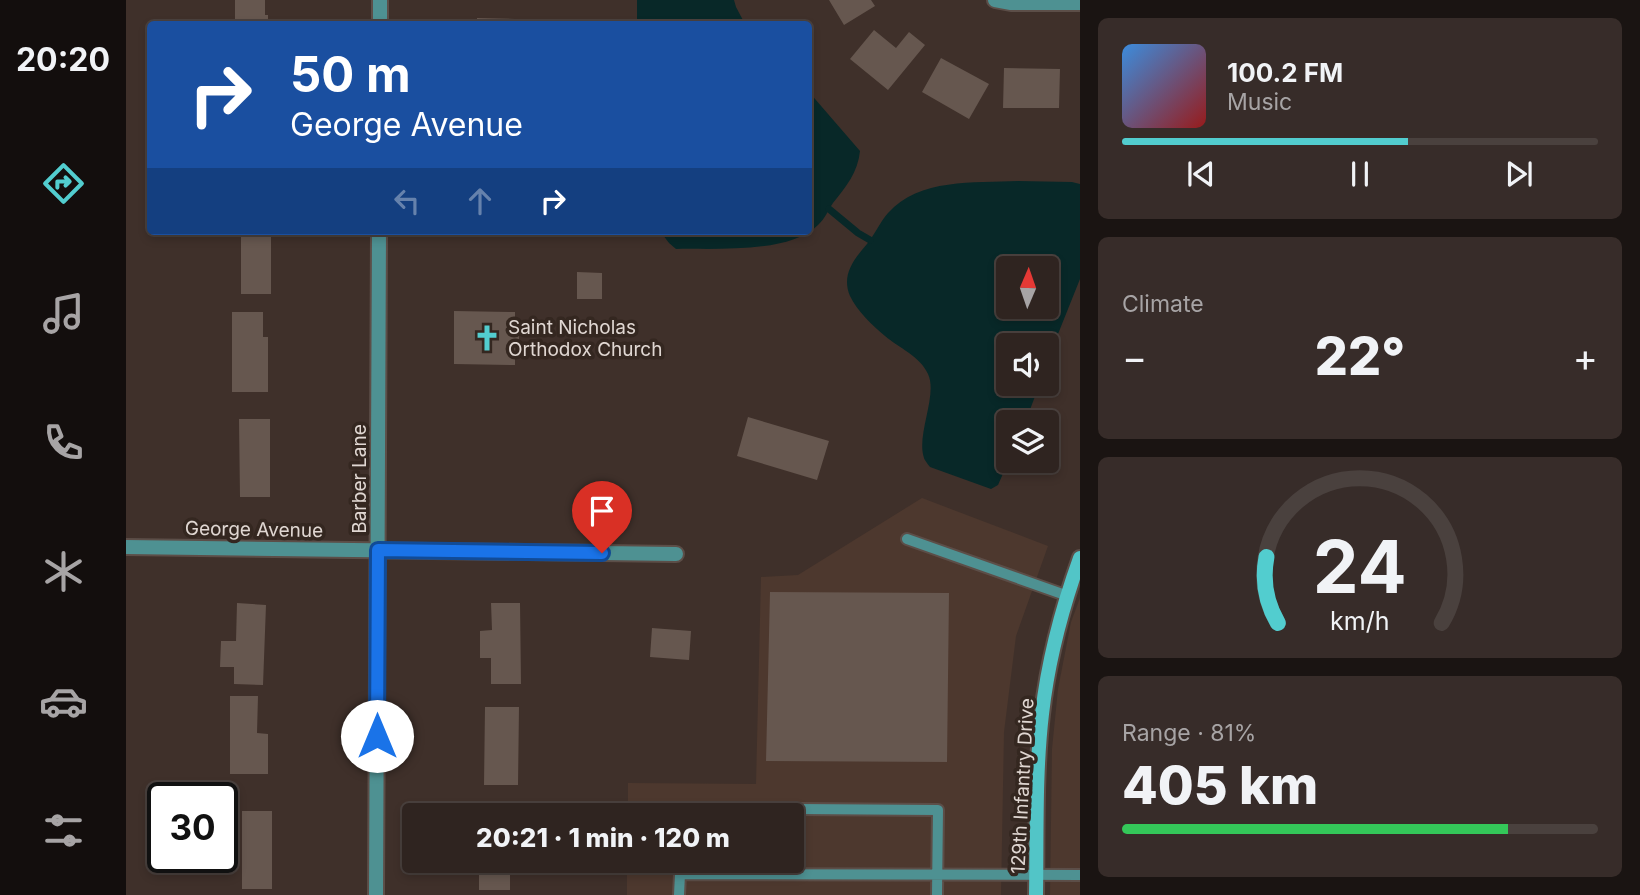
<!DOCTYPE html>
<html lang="en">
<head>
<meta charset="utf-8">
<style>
  :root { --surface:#2f2420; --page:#372c29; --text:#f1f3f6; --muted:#a7a4a5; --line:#4a413e; --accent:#52cdcf }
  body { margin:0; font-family:Inter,sans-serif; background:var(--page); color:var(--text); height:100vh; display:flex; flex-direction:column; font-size:26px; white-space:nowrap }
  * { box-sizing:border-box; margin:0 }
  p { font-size:23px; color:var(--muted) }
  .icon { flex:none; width:38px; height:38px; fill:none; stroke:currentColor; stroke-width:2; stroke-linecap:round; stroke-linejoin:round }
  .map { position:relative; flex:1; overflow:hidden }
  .drawer { display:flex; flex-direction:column; gap:18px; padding:18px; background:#1a1412; width:560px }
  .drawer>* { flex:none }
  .guide { position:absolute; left:21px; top:21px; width:665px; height:214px; border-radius:7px; box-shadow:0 4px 10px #0003,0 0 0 2px var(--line); background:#1a4fa0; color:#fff; overflow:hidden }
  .needle { width:46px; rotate:2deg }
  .controls { position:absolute; left:870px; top:256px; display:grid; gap:14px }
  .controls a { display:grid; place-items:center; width:63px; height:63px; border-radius:7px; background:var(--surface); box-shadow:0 4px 10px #0003,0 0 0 2px var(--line); font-size:35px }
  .speed { position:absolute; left:21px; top:782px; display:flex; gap:14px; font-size:35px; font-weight:700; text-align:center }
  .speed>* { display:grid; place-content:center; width:91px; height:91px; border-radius:50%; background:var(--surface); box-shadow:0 4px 10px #0003,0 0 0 2px var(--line); line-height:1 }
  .speed .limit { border:4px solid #111; border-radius:10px; background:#fff; color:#111 }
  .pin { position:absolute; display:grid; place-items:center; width:60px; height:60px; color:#fff; margin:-72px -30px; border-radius:50% 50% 50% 0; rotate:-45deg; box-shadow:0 0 7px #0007 }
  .pin .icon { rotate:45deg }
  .me { position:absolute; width:77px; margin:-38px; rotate:0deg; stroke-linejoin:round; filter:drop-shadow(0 0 5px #0008) }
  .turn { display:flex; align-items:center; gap:24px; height:147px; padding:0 28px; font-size:32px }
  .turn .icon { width:91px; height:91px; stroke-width:2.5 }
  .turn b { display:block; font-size:49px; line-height:60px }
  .lanes { display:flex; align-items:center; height:66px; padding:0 28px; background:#0003; justify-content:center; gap:35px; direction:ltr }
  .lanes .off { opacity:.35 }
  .big { font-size:52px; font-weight:800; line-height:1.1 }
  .drawer .card { flex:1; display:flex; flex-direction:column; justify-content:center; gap:10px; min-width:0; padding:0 24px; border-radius:10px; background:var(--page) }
  .drawer .dial { align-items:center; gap:0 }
  .dial svg { height:182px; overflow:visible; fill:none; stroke:var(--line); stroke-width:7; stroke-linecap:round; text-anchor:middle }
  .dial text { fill:var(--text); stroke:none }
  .song { display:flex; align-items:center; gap:21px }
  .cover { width:84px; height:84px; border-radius:10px; background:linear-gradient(135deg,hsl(210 70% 55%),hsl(0 70% 35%)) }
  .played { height:7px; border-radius:4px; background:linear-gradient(90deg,var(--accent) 60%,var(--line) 60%) }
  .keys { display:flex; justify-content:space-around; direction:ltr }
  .heat { display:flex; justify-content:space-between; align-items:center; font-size:38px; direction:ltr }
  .charge { height:10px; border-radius:5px; background:linear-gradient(90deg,#34c759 81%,var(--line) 0) }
  .trip { position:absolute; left:276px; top:803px; width:402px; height:70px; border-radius:7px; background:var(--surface); box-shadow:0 4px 10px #0003,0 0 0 2px var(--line); font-weight:800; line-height:70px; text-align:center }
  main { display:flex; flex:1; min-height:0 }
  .menu { display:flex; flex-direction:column; width:126px; justify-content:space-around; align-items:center; background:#130e0d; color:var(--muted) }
  .menu .icon { width:49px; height:49px }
  .menu .active { color:var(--accent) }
  .menu b { font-size:32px; color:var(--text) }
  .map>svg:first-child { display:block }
  .built { fill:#4d382e }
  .water { fill:#082828; fill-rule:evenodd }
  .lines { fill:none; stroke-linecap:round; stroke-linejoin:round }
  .stream { stroke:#082828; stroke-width:7 }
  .building { fill:#66574f }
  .lane-casing { stroke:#5c4e48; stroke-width:14 }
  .street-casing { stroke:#5c4e48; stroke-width:18 }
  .secondary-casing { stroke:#5c4e48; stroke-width:18 }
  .lane { stroke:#4e9192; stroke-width:10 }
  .street { stroke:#4e9192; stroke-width:14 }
  .secondary { stroke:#52c5c7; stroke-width:14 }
  .route-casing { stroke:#114b97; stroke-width:18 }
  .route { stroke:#1a73e8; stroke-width:12 }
  .labels { text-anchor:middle; stroke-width:7; stroke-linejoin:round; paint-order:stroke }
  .poi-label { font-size:19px; fill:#e0d7d2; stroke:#342720; text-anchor:start }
  .street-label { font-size:19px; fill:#e0d7d2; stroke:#342720 }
</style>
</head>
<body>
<main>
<nav class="menu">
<b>20:20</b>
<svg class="icon active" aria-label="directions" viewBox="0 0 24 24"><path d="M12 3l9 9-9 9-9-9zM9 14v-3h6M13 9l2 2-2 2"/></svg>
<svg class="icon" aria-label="music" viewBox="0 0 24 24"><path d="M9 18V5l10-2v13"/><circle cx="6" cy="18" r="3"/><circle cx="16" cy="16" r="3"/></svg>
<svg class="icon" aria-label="phone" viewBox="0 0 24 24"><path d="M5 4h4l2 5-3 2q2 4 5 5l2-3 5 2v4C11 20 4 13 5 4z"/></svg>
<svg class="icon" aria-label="climate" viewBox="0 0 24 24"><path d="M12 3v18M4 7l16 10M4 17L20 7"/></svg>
<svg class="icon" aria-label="car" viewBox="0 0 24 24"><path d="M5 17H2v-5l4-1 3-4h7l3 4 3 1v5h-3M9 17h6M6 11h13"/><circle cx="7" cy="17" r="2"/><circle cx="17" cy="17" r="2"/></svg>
<svg class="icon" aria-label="filters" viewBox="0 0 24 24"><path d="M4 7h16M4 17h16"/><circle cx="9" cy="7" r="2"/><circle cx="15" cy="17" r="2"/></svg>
</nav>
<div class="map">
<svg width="954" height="895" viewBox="0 0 954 895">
  <rect width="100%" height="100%" fill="#3f302a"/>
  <path class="built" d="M796 498 922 546 890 636 878 732 875 895H501V861H667V816L502 815V783L630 784 635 577 672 575Z
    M954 598V895H924L926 749 932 689 945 622Z"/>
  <path class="water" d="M511 0H608L610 7 619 24H511Z
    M683 92 734 151C732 172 720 187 707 203 702 210 699 219 692 225 663 254 590 248 550 249L543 243 534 231H682Z
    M892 181 946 182 954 184V279L928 344 921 354V368L920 345H882V383H914L902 415 895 422H882L883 460 872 485 865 489 804 467C803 466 798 459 798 458 790 435 812 395 802 374 794 356 773 348 759 336 746 325 731 311 724 296 715 275 728 259 741 244 749 234 754 222 762 213 793 178 848 183 892 181ZM882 268H920V306H882Z"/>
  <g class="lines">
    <path class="stream" d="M703 209 732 233 744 240"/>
  </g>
  <path class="building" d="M109 0H139V15H142V24H109Z
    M703 0H745L749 6 718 25Z
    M351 18 389 19V24H351Z
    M748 30 770 48 783 32 799 45 762 90 724 59Z
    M815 58 863 84 843 119 796 92Z
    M878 68 934 69 933 108H877Z
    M115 231H145V294H115Z
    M451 272 476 273V299H451Z
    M328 311 389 312V328L393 332V343L389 347V365L328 364Z
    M106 312H137V337H142V392H106Z
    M622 417 703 441 691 480 611 456Z
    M113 419H144V497H114Z
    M644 592 823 593 821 762 640 761Z
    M111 603 140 605 137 685 108 684V667H94L95 641H110Z
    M365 603H394L395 684H365V658H354V631L366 630Z
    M526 628 565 631 563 660 524 657Z
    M104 696H132L131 733 142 734V774H104Z
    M359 707H393L392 785H358Z
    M116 811H146V889H116Z
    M353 812H383V816H353Z
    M353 861H384V890H353Z"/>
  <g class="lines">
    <g class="lane-casing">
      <path id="lane" d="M781 539 942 596
        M554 816V808L812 810 811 895
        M553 895 554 874 954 875"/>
    </g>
    <g class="street-casing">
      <path id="street" d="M869 0 885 3H954
        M254 24V0
        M0 547 550 554
        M250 895 253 231"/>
    </g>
    <g class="secondary-casing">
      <path id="secondary" d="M910 895C911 835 909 774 916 714 922 661 936 608 954 558"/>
    </g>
    <use href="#lane" class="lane"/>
    <use href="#street" class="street"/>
    <use href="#secondary" class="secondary"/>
  </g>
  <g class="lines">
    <g class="route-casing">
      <path id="route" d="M251 736 252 550 476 553"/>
    </g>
    <use href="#route" class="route"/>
  </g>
  <defs>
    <g id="church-bare" transform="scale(2.1)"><path d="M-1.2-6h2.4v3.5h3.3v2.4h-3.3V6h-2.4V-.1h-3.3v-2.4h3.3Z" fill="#52cdcf" stroke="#342720" stroke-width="2.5" paint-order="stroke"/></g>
  </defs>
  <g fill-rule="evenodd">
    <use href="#church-bare" x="361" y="338"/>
  </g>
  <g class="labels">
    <g class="poi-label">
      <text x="382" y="334">Saint Nicholas<tspan x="382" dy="22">Orthodox Church</tspan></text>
    </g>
    <g class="street-label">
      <text transform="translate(233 479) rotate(-90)" y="7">Barber Lane</text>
      <text transform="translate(128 529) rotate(1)" y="7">George Avenue</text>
      <text transform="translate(896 786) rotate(-87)" y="7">129th Infantry Drive</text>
    </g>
  </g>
</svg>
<div class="controls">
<a><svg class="needle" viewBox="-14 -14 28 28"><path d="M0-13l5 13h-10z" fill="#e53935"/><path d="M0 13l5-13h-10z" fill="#a7a4a5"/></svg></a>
<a><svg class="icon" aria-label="sound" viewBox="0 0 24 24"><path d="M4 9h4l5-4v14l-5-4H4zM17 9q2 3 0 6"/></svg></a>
<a><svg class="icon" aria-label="layers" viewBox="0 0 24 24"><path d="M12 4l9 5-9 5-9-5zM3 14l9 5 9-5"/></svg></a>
</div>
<div class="speed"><div class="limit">30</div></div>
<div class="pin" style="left:476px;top:553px;background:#d93025"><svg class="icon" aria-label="arrive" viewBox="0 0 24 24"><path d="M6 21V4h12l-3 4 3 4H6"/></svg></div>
<svg class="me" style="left:251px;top:736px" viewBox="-20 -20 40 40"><circle r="19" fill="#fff"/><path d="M0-13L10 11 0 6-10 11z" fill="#1a73e8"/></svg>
<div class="trip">20:21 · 1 min · 120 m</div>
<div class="guide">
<div class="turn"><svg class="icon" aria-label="right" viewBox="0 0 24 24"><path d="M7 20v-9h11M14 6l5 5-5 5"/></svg><div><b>50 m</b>George Avenue</div></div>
<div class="lanes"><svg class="icon off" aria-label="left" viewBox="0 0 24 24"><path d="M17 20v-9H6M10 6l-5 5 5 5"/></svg><svg class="icon off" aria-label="ahead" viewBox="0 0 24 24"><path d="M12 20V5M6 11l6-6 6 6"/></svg><svg class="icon" aria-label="right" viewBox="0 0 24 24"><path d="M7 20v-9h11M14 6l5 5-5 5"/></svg></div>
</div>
</div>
<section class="drawer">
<div class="card">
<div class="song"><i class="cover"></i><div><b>100.2 FM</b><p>Music</p></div></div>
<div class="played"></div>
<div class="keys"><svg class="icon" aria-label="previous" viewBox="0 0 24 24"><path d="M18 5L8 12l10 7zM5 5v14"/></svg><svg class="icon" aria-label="pause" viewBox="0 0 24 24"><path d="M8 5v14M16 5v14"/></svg><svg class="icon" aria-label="next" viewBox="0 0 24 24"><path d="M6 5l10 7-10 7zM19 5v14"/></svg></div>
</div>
<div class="card"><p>Climate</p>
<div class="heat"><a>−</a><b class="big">22°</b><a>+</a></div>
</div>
<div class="card dial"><svg viewBox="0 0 100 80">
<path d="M14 69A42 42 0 1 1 86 69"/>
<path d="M14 69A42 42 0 0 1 9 40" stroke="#52cdcf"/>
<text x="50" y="56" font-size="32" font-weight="700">24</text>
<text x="50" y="72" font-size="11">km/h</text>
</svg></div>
<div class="card"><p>Range · 81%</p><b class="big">405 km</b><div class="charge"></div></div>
</section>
</main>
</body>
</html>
